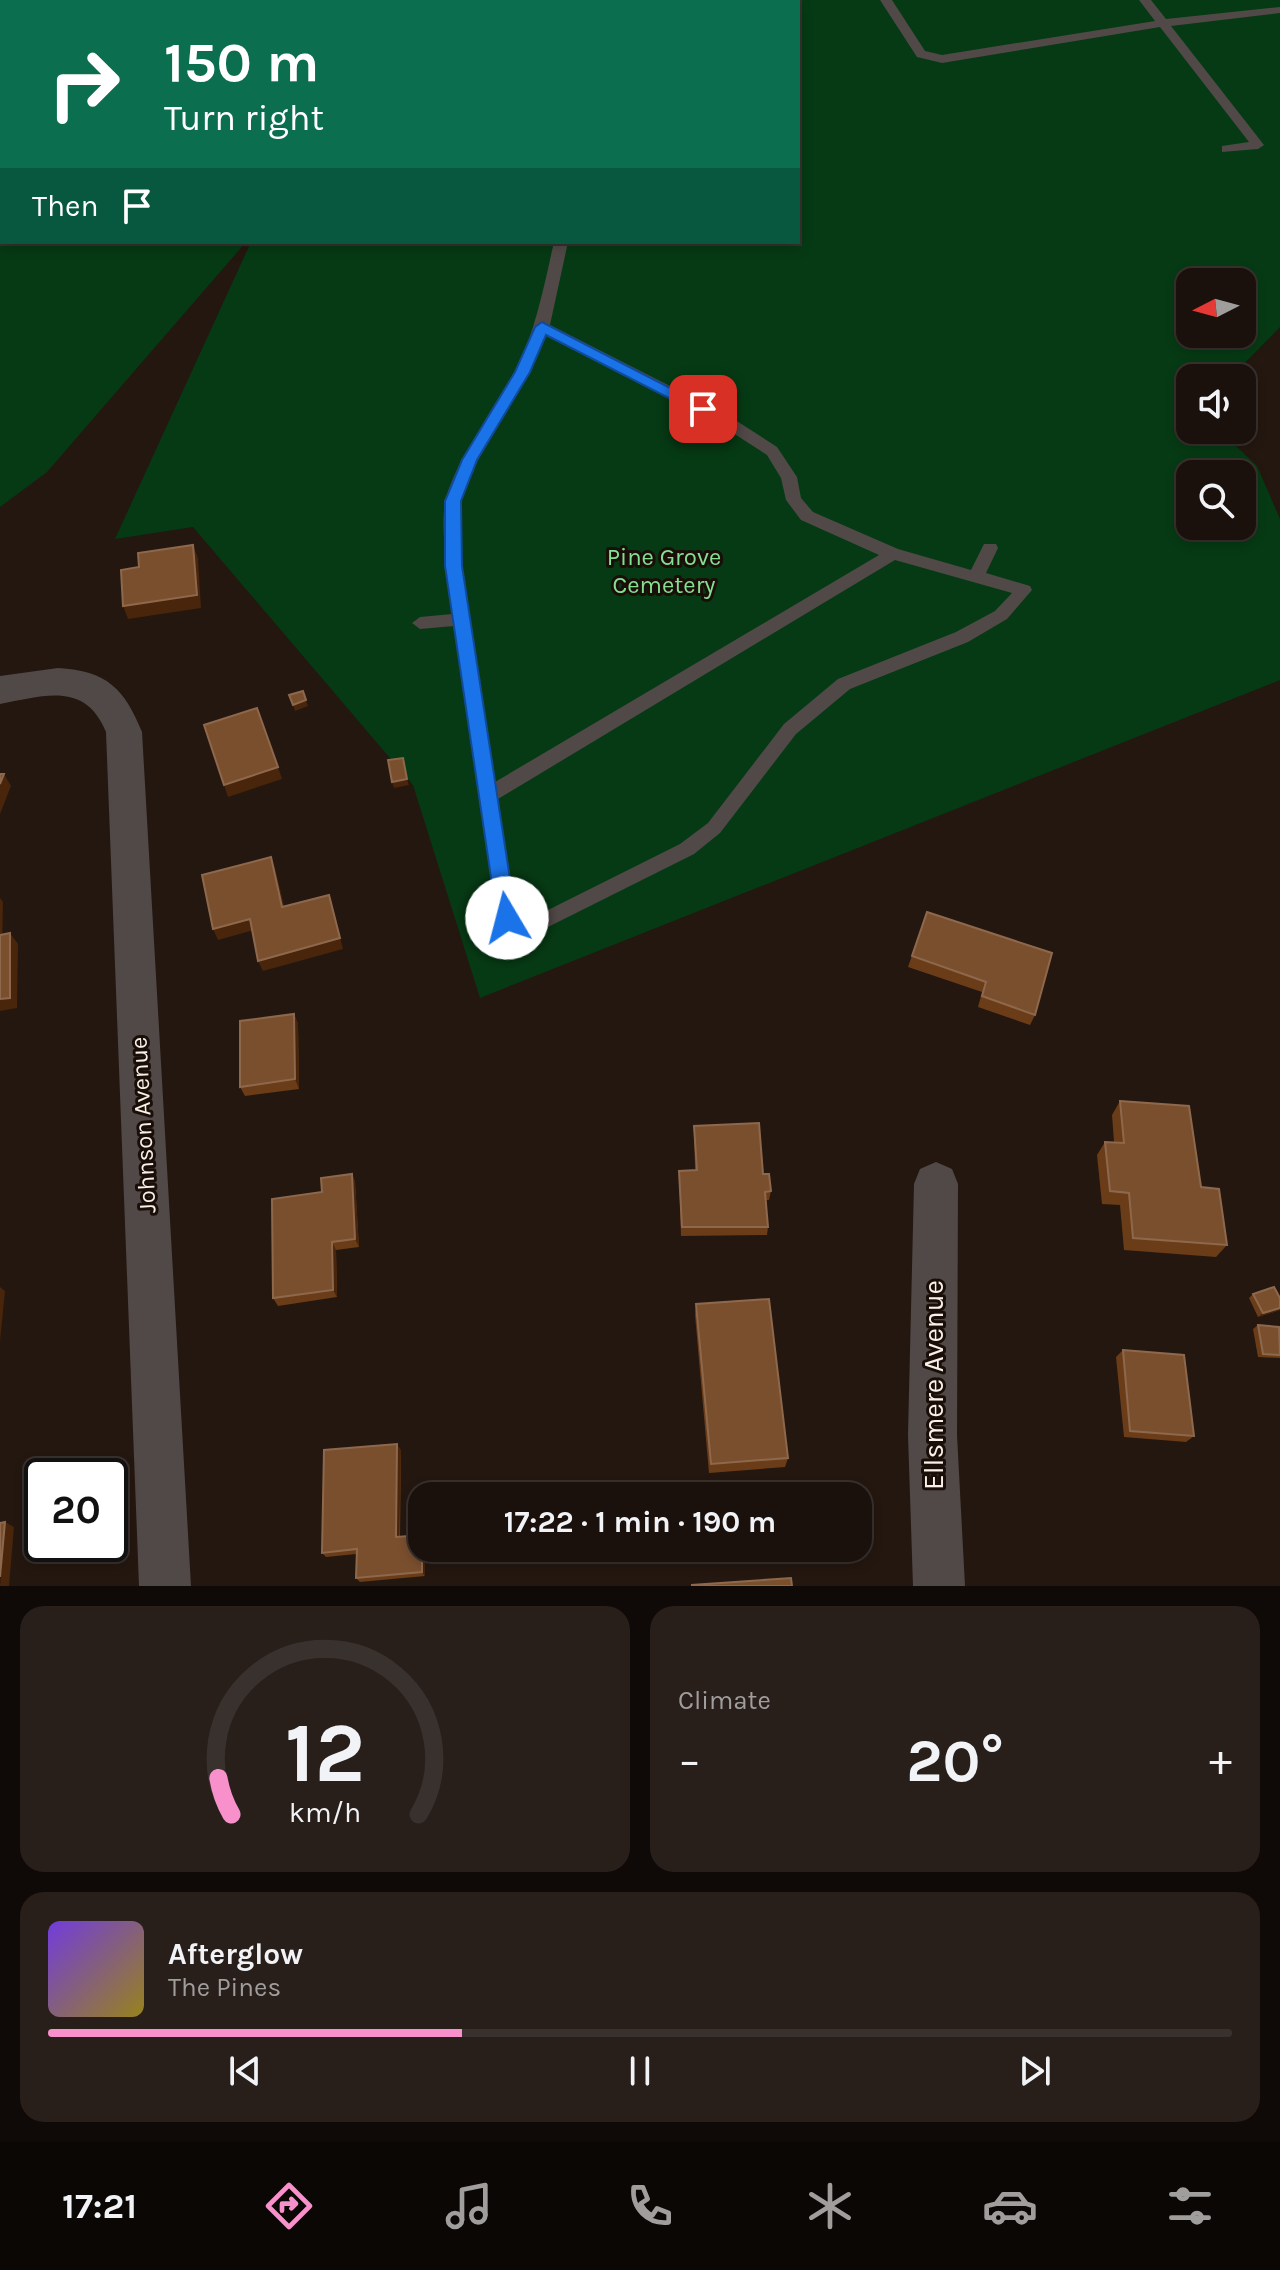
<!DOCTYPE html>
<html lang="en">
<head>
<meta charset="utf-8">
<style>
  :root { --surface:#1b110c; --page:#281f1a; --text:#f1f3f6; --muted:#a09d9d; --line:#39312d; --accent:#f890cb }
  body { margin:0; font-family:Karla,sans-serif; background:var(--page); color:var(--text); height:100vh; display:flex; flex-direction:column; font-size:30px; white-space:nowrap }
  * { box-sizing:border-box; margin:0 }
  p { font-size:26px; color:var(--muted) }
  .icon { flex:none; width:44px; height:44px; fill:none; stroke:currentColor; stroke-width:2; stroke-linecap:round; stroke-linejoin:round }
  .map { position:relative; height:1586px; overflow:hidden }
  .panel { display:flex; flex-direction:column; gap:20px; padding:20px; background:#0f0907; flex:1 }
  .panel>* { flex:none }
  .hud { position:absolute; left:0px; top:0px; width:800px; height:244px; box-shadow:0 4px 12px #0003,0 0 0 2px var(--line); background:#0b6e4f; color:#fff; overflow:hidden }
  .needle { width:52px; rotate:264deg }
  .fabs { position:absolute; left:1176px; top:268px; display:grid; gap:16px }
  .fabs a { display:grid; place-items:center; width:80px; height:80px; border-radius:16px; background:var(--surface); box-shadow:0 4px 12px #0003,0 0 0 2px var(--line); font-size:40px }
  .speed { position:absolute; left:24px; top:1458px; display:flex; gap:16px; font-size:40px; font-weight:700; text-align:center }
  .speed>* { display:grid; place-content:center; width:104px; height:104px; border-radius:50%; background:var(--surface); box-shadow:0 4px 12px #0003,0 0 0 2px var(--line); line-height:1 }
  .speed .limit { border:4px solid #111; border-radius:12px; background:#fff; color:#111 }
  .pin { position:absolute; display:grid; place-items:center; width:68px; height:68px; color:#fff; margin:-34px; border-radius:16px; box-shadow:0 4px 12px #0006 }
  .me { position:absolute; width:88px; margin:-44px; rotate:352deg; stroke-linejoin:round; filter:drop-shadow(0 0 6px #0008) }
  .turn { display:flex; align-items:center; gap:28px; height:168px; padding:0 32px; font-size:36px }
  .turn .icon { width:104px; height:104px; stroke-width:2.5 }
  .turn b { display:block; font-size:56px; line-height:68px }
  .then { display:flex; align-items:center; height:76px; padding:0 32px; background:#0003; gap:16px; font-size:30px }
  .big { font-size:60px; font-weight:700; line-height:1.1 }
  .panel .card { flex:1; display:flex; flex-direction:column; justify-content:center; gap:12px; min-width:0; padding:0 28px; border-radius:24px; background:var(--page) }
  .panel .dial { align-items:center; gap:0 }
  .dial svg { height:208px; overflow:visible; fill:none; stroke:var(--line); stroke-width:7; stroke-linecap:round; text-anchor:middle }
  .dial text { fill:var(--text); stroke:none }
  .song { display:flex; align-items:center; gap:24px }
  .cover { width:96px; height:96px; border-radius:12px; background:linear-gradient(135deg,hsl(260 70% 55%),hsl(50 70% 35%)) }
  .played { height:8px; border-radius:4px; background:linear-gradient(90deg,var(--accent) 35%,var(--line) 35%) }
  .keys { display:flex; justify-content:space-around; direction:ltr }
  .heat { display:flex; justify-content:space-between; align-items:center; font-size:44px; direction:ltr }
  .panel .tiles { flex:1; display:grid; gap:20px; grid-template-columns:1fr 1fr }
  .card:last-child { grid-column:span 2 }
  .trip { position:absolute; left:408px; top:1482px; width:464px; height:80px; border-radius:24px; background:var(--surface); box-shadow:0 4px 12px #0003,0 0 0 2px var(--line); font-weight:700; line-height:80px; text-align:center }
  .tabs { display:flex; height:128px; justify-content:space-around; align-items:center; background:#0b0705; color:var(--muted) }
  .tabs .icon { width:56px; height:56px }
  .tabs .current { color:var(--accent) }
  .tabs b { font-size:36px; color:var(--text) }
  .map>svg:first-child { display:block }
  .green { fill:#063a14; fill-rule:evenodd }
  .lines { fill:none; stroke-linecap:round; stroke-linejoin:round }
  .service { fill:#514947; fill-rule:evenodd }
  .minor { fill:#514947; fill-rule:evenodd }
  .wall { fill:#6b3c18 }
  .shaded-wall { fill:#48250b }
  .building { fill:#7a4f2e; stroke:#8e684c; stroke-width:2 }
  .route { fill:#1a73e8; stroke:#114b97; stroke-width:2 }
  .labels { text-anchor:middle; stroke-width:6; stroke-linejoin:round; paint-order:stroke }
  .park-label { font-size:24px; fill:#85df92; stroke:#1a0e08 }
  .street-label { font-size:24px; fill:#f9f0ea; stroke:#1a0e08 }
  .near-street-label { font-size:28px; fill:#f9f0ea; stroke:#1a0e08 }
</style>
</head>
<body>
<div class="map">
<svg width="1280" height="1586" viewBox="0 0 1280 1586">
  <rect width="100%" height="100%" fill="#241710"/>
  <path class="green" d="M0 0H1280V327L1230 378H1190V430H1219L1257 466 1280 519V680L480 998 413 785 193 527 115 539 251 242H798V2H2V242H246L47 472 0 507ZM1190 282H1242V334H1190ZM1190 474H1242V526H1190Z"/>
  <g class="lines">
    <path class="service" d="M880 0H892L925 51 942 55 1155 21 1139 0H1151L1166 19 1280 7V13L1171 26 1264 145 1258 149 1222 152V146L1249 142 1160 27 942 63 917 57Z
      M554 242H568L550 325 729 416 777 447 797 477 801 498 813 512 898 549 971 570 984 544H996L998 548 986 573 1030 586 1032 590 1007 619 968 642 850 689 796 734 720 833 694 854 530 936 500 924 497 918 454 626 420 629 412 623 420 617 452 614C449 587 439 523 446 498 460 451 495 414 516 370 536 329 544 286 554 242ZM546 335 719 424 767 455 781 478 786 500 801 520 879 555 495 782 462 566 461 501 478 460 530 372ZM895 560 1012 593 995 611 956 632 838 679 784 724 708 823 680 844 530 919 516 913 498 799Z"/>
    <path class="minor" d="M58 668C107 671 124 688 142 732L191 1586H139L106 732C85 681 44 696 0 704V676Z
      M936 1162 952 1169 958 1184 957 1435 965 1586H913L908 1435 914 1184 920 1169Z"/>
  </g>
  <path class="wall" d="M927 912 1035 1015 1030 1025 978 1007 982 992 908 967Z
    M294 1014 298 1024 299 1089 245 1096 240 1087Z
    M1120 1101 1201 1187 1227 1245 1216 1257 1124 1250 1120 1205 1102 1204 1097 1155 1105 1142H1114L1112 1115Z
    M694 1126 763 1174 771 1191 769 1200H766L768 1227 767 1235 681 1236 679 1171 695 1170Z
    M352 1174 355 1182 359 1247 336 1250 337 1297 278 1306 273 1298Z
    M1253 1294 1280 1298V1310L1258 1317 1249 1298Z
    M696 1304 788 1458 785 1467 709 1473 695 1315Z
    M1258 1325 1280 1334V1358L1258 1357 1253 1329Z
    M1123 1350 1194 1436 1186 1442 1124 1437 1116 1357Z
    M401 1450 400 1537 425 1576 360 1582 356 1578V1554L326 1557 322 1553Z"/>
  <path class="shaded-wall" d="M193 545 198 558 201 608 128 619 123 606Z
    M306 700 308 706 295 711 293 705Z
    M278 767 282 779 228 797 224 785Z
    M4 774 11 786 0 814V784Z
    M407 779 409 785 394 788 392 782Z
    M271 857 275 868 287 918 282 907Z
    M329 895 343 949 263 971 258 961Z
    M0 898 3 902 2 947 0 944Z
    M250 919 254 930 218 940 213 929Z
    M10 933 18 944 17 1008 0 1011V999Z
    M294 1014 298 1024 299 1089 295 1079Z
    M352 1174 355 1182 359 1247 355 1239Z
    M332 1242 336 1250 337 1297 333 1290Z
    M0 1287 5 1291 0 1341Z
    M1280 1308V1310L1258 1317 1263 1313Z
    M397 1444 401 1450 399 1542 396 1537Z
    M5 1522 14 1527 9 1586H0Z
    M422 1548H425V1576L422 1572Z"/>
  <path class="building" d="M193 545 197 595 123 606 121 570 139 567 138 553Z
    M303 691 306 700 293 705 289 695Z
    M257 708 278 767 224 785 204 725Z
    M403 758 407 779 392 782 388 760Z
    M0 774H4L0 784Z
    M271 857 282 907 329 895 340 938 258 961 250 919 213 929 202 875Z
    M927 912 1052 953 1035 1015 982 996 986 982 912 956Z
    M10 933V998L0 999V935Z
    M294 1014 295 1079 240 1087V1021Z
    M1120 1101 1189 1106 1201 1187 1219 1189 1227 1245 1133 1238 1129 1193 1110 1191 1105 1142 1124 1143Z
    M759 1123 763 1174H769L771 1191 765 1192 768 1227H682L679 1171 697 1170 694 1126Z
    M352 1174 355 1239 332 1242 333 1290 273 1298 272 1199 322 1192 321 1178Z
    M1274 1287 1280 1298V1308L1263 1313 1253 1294Z
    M769 1299 788 1458 711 1464 696 1304Z
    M1258 1325 1279 1327 1280 1355 1263 1354Z
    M1123 1350 1184 1355 1194 1436 1130 1431Z
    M397 1444 396 1537 422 1535V1572L356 1578 357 1549 322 1553 324 1450Z
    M5 1522 0 1577V1523Z
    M791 1578 792 1586H692V1585Z"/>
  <path class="route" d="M542 322 711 409 708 413H698L546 335 530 372 477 460 461 501 462 566 516 918 513 924 507 927 500 924 497 918 445 566V501L462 460 515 372 535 327Z"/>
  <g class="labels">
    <g class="park-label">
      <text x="664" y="565">Pine Grove<tspan x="664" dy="28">Cemetery</tspan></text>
    </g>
    <g class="street-label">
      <text transform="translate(143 1125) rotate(-93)" y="8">Johnson Avenue</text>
    </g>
    <g class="near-street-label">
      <text transform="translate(933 1385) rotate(-90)" y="10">Ellsmere Avenue</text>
    </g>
  </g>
</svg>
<div class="fabs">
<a><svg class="needle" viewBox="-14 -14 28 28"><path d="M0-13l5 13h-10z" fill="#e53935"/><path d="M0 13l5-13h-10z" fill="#a09d9d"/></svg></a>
<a><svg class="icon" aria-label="sound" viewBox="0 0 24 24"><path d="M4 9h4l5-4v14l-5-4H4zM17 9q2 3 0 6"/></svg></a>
<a><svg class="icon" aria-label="search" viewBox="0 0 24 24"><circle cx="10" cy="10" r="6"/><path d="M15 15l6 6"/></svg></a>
</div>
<div class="speed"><div class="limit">20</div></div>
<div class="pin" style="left:703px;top:409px;background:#d93025"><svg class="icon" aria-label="arrive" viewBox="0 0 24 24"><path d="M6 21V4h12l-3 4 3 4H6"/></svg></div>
<svg class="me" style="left:507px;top:918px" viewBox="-20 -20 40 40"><circle r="19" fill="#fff"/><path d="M0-13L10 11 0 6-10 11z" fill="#1a73e8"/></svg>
<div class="trip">17:22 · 1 min · 190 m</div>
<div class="hud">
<div class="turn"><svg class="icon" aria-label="right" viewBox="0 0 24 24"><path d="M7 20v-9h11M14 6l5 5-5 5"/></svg><div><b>150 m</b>Turn right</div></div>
<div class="then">Then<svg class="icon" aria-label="arrive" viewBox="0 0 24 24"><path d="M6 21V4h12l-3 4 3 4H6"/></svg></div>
</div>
</div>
<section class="panel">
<div class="tiles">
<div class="card dial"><svg viewBox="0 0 100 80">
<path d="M14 69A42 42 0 1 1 86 69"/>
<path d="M14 69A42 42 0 0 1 9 55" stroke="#f890cb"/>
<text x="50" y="56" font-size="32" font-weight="700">12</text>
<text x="50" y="72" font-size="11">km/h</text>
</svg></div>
<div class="card"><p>Climate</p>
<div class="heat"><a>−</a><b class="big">20°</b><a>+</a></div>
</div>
<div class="card">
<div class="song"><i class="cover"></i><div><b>Afterglow</b><p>The Pines</p></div></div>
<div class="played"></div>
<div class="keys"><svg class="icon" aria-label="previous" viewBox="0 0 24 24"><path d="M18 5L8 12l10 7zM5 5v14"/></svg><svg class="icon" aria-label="pause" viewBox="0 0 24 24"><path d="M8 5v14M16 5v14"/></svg><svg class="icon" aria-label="next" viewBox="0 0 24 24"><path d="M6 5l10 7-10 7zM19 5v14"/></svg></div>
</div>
</div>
</section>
<nav class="tabs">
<b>17:21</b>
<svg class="icon current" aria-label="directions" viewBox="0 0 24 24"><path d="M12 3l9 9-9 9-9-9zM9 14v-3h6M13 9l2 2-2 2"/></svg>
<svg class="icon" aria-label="music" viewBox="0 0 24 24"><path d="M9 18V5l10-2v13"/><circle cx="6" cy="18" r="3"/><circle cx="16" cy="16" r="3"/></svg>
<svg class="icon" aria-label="phone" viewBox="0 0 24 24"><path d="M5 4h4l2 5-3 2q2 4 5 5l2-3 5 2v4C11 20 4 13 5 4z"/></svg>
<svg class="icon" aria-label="climate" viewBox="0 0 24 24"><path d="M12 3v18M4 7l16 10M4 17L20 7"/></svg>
<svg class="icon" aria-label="car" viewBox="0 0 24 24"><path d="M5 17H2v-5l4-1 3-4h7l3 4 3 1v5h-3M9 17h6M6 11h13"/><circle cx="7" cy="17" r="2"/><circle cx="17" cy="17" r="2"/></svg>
<svg class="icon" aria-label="filters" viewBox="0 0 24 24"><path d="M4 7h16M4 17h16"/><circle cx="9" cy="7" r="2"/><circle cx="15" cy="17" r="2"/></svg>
</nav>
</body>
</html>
